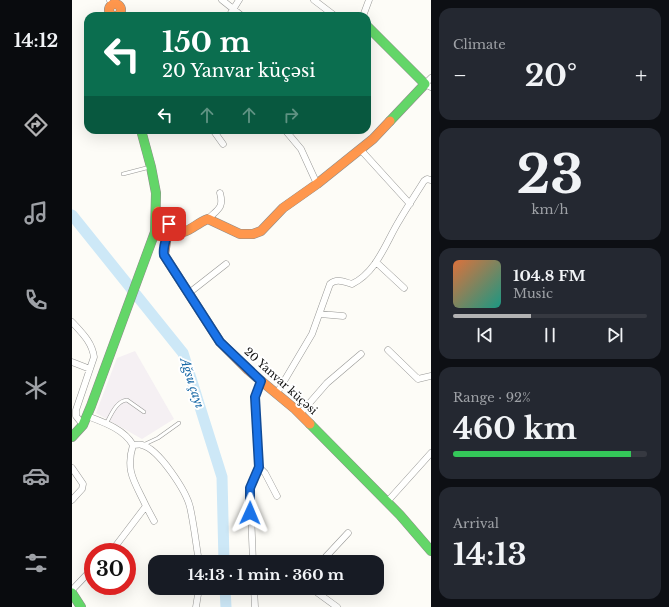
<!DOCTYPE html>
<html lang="en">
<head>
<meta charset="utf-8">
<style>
  :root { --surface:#171b24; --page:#242831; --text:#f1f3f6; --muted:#9ea1a6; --line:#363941; --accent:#b2b2b3 }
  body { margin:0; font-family:"Libre Baskerville",serif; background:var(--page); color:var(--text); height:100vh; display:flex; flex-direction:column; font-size:15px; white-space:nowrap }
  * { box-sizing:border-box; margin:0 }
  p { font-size:13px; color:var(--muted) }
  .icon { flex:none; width:22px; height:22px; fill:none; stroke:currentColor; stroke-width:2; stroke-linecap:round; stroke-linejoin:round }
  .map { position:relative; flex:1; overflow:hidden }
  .details { display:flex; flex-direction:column; gap:8px; padding:8px; background:#0d0f14; width:238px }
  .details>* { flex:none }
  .hud { position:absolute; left:12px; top:12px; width:287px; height:122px; border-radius:12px; box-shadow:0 4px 16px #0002; background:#0b6e4f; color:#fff; overflow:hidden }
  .speed { position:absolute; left:12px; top:543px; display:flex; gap:8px; font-size:20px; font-weight:700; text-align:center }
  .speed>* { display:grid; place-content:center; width:52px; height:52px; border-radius:50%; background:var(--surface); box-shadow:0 4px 16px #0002; line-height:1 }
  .speed .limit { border:6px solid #d22; background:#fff; color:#111 }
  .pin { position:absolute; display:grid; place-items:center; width:34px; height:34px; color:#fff; margin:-17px; border-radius:8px; box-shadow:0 2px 6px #0006 }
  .me { position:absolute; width:44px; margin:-22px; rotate:1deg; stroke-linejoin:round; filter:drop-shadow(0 0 3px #0008) }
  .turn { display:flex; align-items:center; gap:14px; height:84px; padding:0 12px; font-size:18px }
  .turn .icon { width:52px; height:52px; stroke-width:2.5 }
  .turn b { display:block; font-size:28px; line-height:34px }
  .lanes { display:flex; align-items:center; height:38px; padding:0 12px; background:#0003; justify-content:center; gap:20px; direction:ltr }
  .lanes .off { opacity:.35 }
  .big { font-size:30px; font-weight:800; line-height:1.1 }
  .details .widget { flex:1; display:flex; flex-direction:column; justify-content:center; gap:6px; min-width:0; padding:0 14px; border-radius:12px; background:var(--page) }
  .details .dial { align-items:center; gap:0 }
  .dial b { font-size:52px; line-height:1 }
  .song { display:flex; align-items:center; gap:12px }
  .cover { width:48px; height:48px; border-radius:6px; background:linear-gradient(135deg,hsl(20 70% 55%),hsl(170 70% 35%)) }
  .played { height:4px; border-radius:2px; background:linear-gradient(90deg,var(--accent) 40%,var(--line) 40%) }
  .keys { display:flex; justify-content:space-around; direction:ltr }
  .heat { display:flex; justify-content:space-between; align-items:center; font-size:22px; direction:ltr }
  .charge { height:6px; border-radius:3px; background:linear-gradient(90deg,#34c759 92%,var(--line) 0) }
  .trip { position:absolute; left:76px; top:555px; width:236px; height:40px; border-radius:12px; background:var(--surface); box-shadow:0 4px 16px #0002; font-weight:800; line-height:40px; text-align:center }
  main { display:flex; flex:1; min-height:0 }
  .tabs { display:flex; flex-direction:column; width:72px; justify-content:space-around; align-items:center; background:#090b0e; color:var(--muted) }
  .tabs .icon { width:28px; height:28px }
  .tabs .selected { color:var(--accent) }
  .tabs b { font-size:18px; color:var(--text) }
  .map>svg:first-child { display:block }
  .industrial { fill:#f5f0f3 }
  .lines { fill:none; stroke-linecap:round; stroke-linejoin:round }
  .river { stroke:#cde8f7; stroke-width:11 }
  .lane-casing { stroke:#979795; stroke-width:4 }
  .street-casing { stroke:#979795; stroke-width:7 }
  .fast-casing { stroke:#8e8d8b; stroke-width:10 }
  .slow-casing { stroke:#8e8d8b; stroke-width:10 }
  .lane { stroke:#fffffe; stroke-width:3 }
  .street { stroke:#fffffe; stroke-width:6 }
  .fast { stroke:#63d668; stroke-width:9 }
  .slow { stroke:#ff974d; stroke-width:9 }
  .route-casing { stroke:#114b97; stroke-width:10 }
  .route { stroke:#1a73e8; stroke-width:7 }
  .labels { text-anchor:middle; stroke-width:4; stroke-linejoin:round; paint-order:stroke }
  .street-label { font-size:11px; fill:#111; stroke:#fff }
  .water-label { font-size:12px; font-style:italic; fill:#1768a6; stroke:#fff }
</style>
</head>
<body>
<main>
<nav class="tabs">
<b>14:12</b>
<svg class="icon selected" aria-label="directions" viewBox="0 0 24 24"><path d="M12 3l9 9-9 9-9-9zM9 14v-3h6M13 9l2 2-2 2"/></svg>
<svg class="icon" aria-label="music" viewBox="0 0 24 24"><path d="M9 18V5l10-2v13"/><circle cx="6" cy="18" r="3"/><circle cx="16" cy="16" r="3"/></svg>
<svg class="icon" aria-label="phone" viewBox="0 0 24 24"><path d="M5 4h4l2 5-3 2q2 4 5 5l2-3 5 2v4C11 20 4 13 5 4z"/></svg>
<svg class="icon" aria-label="climate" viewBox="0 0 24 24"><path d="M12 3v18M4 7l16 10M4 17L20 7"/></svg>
<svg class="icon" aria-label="car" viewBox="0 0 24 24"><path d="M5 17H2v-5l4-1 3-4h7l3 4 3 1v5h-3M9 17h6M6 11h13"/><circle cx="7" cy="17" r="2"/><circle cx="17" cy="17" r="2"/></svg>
<svg class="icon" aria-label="filters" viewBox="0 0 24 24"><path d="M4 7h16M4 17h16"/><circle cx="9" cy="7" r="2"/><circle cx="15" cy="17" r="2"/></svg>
</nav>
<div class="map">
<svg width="359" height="607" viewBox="0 0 359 607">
  <rect width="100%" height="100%" fill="#fdfcf7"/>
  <path class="industrial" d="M63 351 102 419 70 439 24 413 45 358Z"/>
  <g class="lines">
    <path class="river" d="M0 215 111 353 150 477 152 562
      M153 588 154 607"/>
    <g class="lane-casing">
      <path id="lane" d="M36 0 39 5
        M51 174 78 167
        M34 424C39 415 44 401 55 400L72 412
        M71 445 86 438 107 423"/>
    </g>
    <g class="street-casing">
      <path id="street" d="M150 0 170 16
        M242 0 263 16
        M157 16 167 0
        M291 16 297 0
        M359 78 353 84 359 87
        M141 130 151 144
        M213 130 229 149 245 184
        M288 149 338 204
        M136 219C146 209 152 208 148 193
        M304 262 332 288
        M117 293 154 264
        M248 314 271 316
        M0 322C10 333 20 342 22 357L4 410V416L11 425
        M316 350 346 379 359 376
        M0 362 18 369
        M205 393 240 334 258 284C265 278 272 282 280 284 305 272 314 242 327 221 335 207 344 194 352 181L355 179 359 180
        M228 414 255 383 289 354
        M15 416C31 422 52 429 61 445 53 472 63 482 74 506L39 552
        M61 445C64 445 68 444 70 445 87 449 114 491 118 507 122 525 124 544 127 562
        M187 467 193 473 205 496
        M0 468 11 484 10 489 0 500
        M315 502 359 453
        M74 506 82 521
        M181 562 178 488 187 467 183 397 189 381
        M249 562 276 533
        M182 588 183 607
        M239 588 265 607
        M0 590 21 568
        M124 607 127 588"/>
    </g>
    <g class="fast-casing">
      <path id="fast" d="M295 26 353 84 318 121
        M238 424 328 515 359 551
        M0 437 11 425 19 406 83 232 84 193 79 167 69 130
        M0 593 9 607"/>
    </g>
    <g class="slow-casing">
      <path id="slow" d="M37 10a6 6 0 1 1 12 0a6 6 0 1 1-12 0Z
        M86 211 95 216 96 228 92 255 148 342 176 370 223 409 238 424
        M97 232C117 236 120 225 136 219L168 234H181L189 231 211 208 245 184 301 139 318 121"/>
    </g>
    <use href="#lane" class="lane"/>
    <use href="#street" class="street"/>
    <use href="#fast" class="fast"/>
    <use href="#slow" class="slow"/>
  </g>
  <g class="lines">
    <g class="route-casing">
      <path id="route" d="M97 224C97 235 90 245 92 255L148 342 189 381 183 397 187 467 178 488V513"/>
    </g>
    <use href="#route" class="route"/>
  </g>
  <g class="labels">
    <g class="street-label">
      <text transform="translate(209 381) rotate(42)" y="4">20 Yanvar küçəsi</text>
    </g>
    <g class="water-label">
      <text transform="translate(120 383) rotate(72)" y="4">Ağsu çayı</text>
    </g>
  </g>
</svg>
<div class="speed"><div class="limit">30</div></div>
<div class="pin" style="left:97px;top:224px;background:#d93025"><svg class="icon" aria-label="arrive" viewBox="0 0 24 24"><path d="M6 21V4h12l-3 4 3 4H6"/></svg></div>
<svg class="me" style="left:178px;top:513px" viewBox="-20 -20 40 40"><path d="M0-17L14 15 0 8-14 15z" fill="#1a73e8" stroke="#fff" stroke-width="4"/></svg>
<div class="trip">14:13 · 1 min · 360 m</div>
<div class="hud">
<div class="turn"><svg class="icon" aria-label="left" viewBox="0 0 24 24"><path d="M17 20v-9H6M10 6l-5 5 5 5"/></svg><div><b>150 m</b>20 Yanvar küçəsi</div></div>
<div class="lanes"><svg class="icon" aria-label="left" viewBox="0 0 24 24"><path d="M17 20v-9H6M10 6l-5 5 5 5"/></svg><svg class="icon off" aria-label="ahead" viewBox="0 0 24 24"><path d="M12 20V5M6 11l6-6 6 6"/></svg><svg class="icon off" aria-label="ahead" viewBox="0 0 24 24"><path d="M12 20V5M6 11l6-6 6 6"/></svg><svg class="icon off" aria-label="right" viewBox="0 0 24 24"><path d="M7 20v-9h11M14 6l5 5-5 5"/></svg></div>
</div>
</div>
<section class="details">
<div class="widget"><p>Climate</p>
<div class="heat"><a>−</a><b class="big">20°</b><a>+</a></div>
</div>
<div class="widget dial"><b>23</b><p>km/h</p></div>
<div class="widget">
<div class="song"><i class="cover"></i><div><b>104.8 FM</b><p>Music</p></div></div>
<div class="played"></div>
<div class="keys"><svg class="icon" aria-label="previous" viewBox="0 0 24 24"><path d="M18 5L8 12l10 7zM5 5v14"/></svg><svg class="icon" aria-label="pause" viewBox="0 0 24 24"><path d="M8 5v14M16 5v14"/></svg><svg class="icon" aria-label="next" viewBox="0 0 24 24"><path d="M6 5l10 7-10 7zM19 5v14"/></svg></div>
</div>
<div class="widget"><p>Range · 92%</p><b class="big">460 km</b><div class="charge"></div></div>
<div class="widget"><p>Arrival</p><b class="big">14:13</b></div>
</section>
</main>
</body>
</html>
